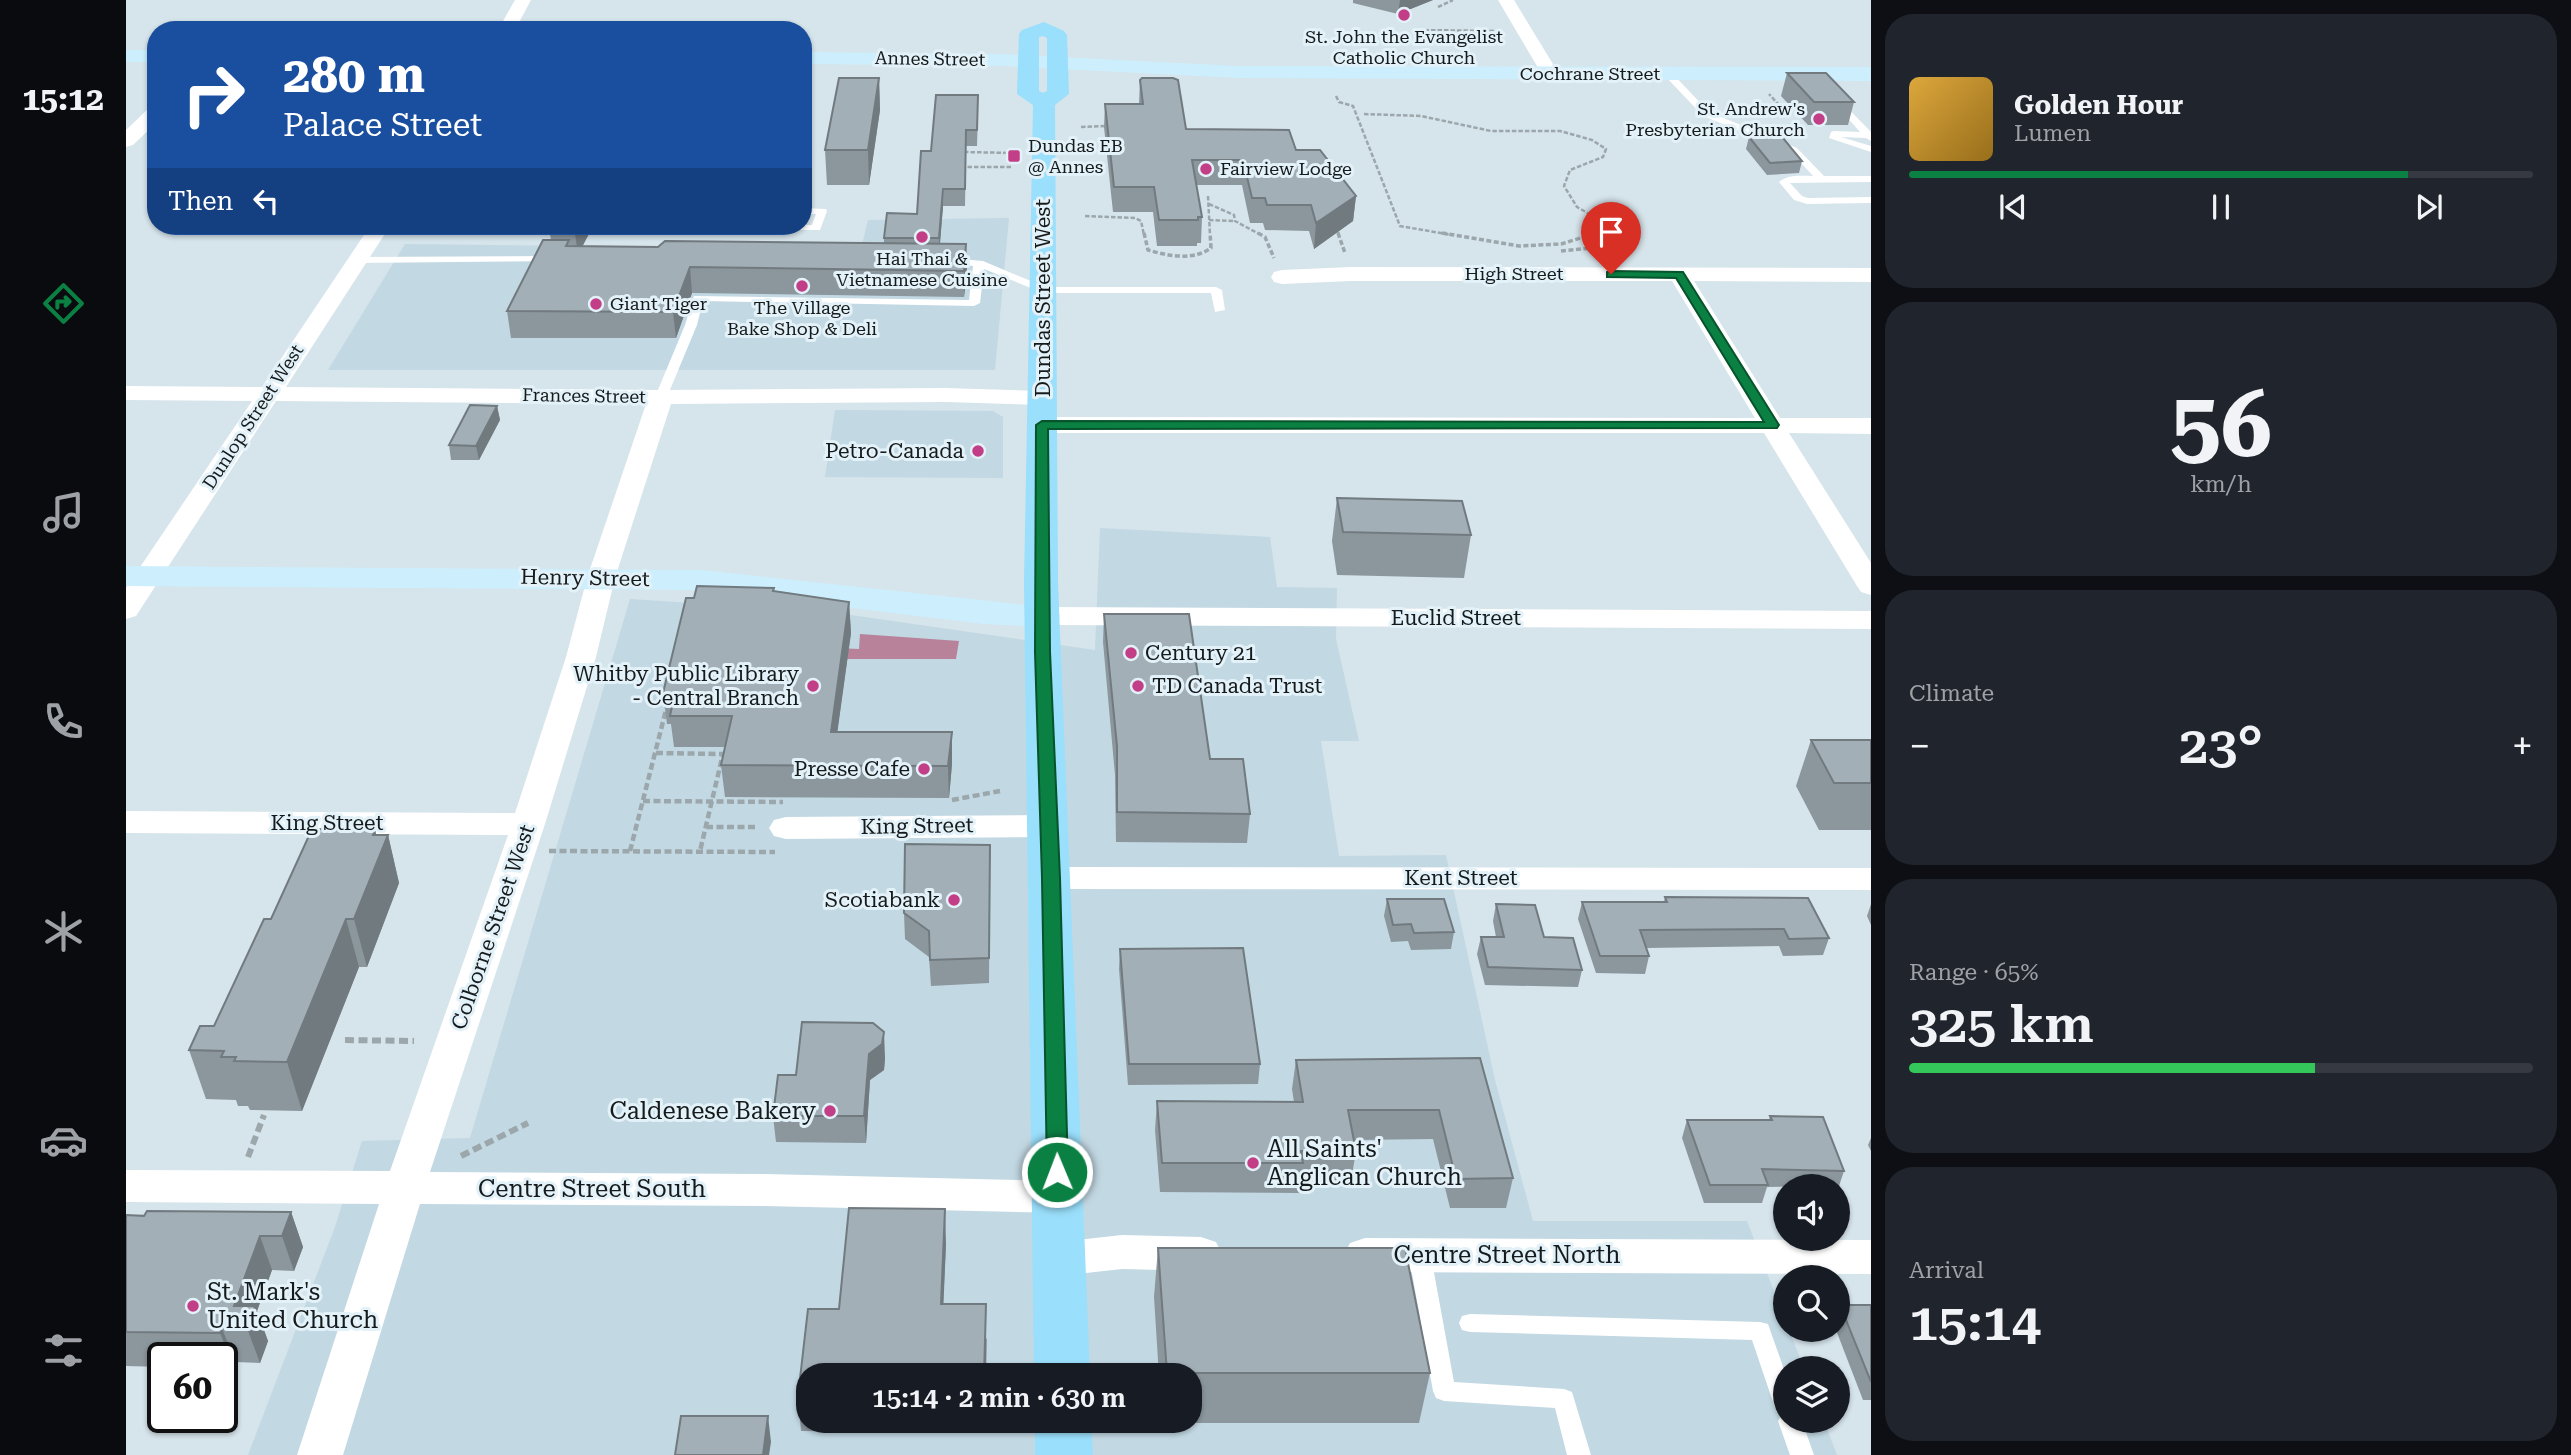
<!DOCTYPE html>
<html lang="en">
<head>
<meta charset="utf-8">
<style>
  :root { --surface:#171b24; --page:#20242c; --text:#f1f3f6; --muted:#9ea1a6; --line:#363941; --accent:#0b8043 }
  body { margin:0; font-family:"Roboto Serif",serif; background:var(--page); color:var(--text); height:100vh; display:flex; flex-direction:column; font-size:26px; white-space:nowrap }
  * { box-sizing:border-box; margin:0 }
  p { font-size:23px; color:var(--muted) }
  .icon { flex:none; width:38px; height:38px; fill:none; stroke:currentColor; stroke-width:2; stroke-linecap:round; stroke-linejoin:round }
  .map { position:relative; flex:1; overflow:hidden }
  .side { display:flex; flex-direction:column; gap:14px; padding:14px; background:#0d0f14; width:700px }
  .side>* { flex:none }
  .guide { position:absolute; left:21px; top:21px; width:665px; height:214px; border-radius:28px; box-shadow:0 2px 5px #0004; background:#1a4fa0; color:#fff; overflow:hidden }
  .tools { position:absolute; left:1647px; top:1174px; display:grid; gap:14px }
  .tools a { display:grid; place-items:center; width:77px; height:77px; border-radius:50%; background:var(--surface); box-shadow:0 2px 5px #0004; font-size:35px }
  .speed { position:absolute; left:21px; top:1342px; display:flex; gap:14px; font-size:35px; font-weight:700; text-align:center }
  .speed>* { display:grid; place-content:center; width:91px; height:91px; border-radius:50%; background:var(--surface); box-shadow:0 2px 5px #0004; line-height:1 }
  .speed .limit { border:4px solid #111; border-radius:10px; background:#fff; color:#111 }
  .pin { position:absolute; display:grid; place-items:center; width:60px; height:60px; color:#fff; margin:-72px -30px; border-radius:50% 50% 50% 0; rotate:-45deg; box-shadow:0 0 7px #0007 }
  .pin .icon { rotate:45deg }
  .me { position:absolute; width:77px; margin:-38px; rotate:359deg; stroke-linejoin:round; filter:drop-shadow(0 0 5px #0008) }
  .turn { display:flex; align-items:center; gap:24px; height:147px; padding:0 21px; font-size:32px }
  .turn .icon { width:91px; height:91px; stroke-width:2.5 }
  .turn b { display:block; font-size:49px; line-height:60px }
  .then { display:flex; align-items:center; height:66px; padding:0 21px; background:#0003; gap:14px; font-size:26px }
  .big { font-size:52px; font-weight:600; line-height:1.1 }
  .side .card { flex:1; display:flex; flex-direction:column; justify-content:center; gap:10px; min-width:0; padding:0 24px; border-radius:28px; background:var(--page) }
  .side .dial { align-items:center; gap:0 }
  .dial b { font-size:91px; line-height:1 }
  .song { display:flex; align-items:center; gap:21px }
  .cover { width:84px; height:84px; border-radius:10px; background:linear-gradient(135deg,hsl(40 70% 55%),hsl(40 70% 35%)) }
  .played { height:7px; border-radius:4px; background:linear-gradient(90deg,var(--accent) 80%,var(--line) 80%) }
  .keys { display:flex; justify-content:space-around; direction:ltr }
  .heat { display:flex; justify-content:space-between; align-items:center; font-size:38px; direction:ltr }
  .charge { height:10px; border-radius:5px; background:linear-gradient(90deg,#34c759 65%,var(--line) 0) }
  .trip { position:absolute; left:670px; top:1363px; width:406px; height:70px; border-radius:28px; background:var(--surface); box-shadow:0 2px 5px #0004; font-weight:600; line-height:70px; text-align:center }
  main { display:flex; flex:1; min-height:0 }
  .dock { display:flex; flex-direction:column; width:126px; justify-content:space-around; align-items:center; background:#090b0e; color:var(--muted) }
  .dock .icon { width:49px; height:49px }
  .dock .on { color:var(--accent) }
  .dock b { font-size:32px; color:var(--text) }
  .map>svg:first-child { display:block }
  .built { fill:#c2d8e3; fill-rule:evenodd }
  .water { fill:#b7829a }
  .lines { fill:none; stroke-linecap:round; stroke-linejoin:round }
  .path-far3 { stroke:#9ca7ac; stroke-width:2.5; stroke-dasharray:4.5 2; stroke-linecap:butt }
  .path-far2 { stroke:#9ca7ac; stroke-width:3.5; stroke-dasharray:5 2.5; stroke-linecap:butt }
  .path-far1 { stroke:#9ca7ac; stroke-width:4.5; stroke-dasharray:7 3.5; stroke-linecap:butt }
  .path { stroke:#9ca7ac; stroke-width:6; stroke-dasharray:9 4.5; stroke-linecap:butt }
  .lane { fill:#fff; fill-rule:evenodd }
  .street { fill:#fff; fill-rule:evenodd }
  .secondary { fill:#cdeffd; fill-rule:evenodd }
  .primary { fill:#9adffb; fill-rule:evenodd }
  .wall { fill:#8b969d }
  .shaded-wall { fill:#717a7f }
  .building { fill:#a2afb6; stroke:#717a7f; stroke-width:2 }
  .route { fill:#0b8043; stroke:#07532c; stroke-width:2 }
  .poi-dot { fill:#c23f87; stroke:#e3f1f8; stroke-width:2.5 }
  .labels { text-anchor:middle; stroke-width:6; stroke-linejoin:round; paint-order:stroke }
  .far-poi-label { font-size:18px; fill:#151a1c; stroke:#e3f1f8 }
  .far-street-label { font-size:18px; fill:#151a1c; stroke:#e3f1f8 }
  .street-label { font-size:21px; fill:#151a1c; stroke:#e3f1f8 }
  .poi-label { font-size:21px; fill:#151a1c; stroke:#e3f1f8; text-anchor:end }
  .near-poi-label { font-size:24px; fill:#151a1c; stroke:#e3f1f8; text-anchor:start }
  .near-street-label { font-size:24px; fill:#151a1c; stroke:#e3f1f8 }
</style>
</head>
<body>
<main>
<nav class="dock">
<b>15:12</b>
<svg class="icon on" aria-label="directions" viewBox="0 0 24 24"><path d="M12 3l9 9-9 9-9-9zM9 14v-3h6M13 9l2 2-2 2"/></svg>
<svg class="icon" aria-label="music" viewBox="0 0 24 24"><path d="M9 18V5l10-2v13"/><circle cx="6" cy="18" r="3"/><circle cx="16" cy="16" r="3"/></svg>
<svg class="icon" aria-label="phone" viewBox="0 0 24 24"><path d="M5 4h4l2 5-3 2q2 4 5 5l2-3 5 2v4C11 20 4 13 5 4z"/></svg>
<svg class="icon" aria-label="climate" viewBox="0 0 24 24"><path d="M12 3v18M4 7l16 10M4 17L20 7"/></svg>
<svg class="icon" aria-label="car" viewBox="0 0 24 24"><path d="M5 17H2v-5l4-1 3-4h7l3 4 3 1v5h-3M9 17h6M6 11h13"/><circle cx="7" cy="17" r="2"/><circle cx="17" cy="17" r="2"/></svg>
<svg class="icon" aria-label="filters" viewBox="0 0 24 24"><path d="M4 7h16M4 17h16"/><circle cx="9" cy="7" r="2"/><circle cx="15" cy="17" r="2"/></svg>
</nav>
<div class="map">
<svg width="1745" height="1455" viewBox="0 0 1745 1455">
  <rect width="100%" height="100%" fill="#d6e4eb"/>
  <path class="built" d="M883 218 869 370H202L279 244 735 249 742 220Z
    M709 410 867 411 877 417V478L699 477Z
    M974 528 1144 537 1151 587 1211 588 1210 639 1233 741H1195L1213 856 1320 855 1369 1080 1407 1221H1621L1659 1320V1330H1663L1678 1368H1659V1421H1698L1711 1455H122L209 1227 236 1141 344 1138 504 599 704 612 969 650ZM682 1376H1064V1421H682Z"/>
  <path class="water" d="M734 634 833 641 830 659H685L687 647 733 649Z"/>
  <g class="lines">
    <path class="path-far3" d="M1312 7 1327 0
      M1292 30 1375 31
      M1210 96 1213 102 1227 106 1274 226 1326 235
      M1238 114 1295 116 1365 131H1434L1466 140 1480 149 1477 157 1444 170 1438 186 1451 207 1481 224 1478 231 1466 235
      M1627 114H1661L1643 94
      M955 127 982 126
      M838 152 887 153
      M835 167H887
      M1082 196 1084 235
      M1083 204 1108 215 1109 221 1135 235
      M959 216 1009 218 1015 221 1018 235
      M1083 220 1109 221
      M1212 232 1213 235"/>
    <path class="path-far2" d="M1018 233 1022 250C1043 256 1066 261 1085 248L1084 233
      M1132 233 1139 237 1148 258
      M1212 233 1219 253
      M1316 233 1393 246 1435 244 1471 233
      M1435 251 1477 247 1503 252"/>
    <path class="path-far1" d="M530 753 597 754 574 851
      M826 800 874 791
      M517 801 657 802
      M580 827H632
      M423 851 649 852
      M504 851 541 706"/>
    <path class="path" d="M219 1040 288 1041
      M335 1156 402 1123
      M122 1157 138 1115"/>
    <path class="lane" d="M1539 72H1545L1583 112 1671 148 1698 176H1745V182L1664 183 1676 196 1682 198 1745 197V203L1681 204 1668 200 1653 182C1663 174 1675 176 1687 176L1665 152 1577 116 1539 76Z
      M1710 96 1745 132V141L1740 138 1715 137 1745 146V152L1703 138 1705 132 1708 131 1734 132 1705 99Z
      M677 208 700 209 701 211 694 230 571 229 566 226 686 225 690 214H677Z
      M428 256 433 259 432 261 231 263 226 260 231 257Z
      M822 258 857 261 919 287H1090L1096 290 1099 310 1089 312 1085 293H917L858 269 854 303 848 306 577 301 571 325 541 397 535 401 529 397 559 325 568 296 843 300 847 266 818 263V259Z
      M1294 1247 1302 1250 1305 1256 1328 1382 1438 1389 1446 1392 1465 1455H1441L1429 1408 1318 1401 1310 1398 1307 1391 1283 1256 1286 1250Z
      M1344 1314 1634 1322 1642 1324 1659 1372V1421H1676L1688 1455H1664L1652 1421 1656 1414 1651 1412 1648 1405 1626 1340 1344 1332 1336 1330 1333 1323 1336 1316Z"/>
    <path class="street" d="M389 0H405L389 30H372Z
      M1372 0H1388L1433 74 1430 78H1418Z
      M30 106V123L7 145 0 147V130L23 108Z
      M244 226H264L160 387 535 390 820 388 916 391 925 393 928 398 925 403 916 405 820 402 545 404 489 578 470 657 419 824 304 1172 639 1174 932 1181 947 1185 953 1197 947 1209 932 1213 639 1206 294 1204 217 1455H171L253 1204 0 1202V1170L264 1171 382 835 0 833V811L389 813 440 657 461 578 520 404 150 401 10 616 0 619V588L126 401 0 400V386L136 387Z
      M1225 267 1745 268V282L1568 281 1654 418H1745V434L1663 433 1745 563V595L1735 592 1731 586 1638 433H916L907 430 903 425 907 420 916 417 1629 418 1546 281H1225L1156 284 1148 282 1145 277 1148 272 1156 270Z
      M916 607 1745 611V629L916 625 906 622 901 616 906 610Z
      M922 815 934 818 939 826 934 834 922 837 660 839 648 836 643 828 648 820 660 817Z
      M925 867 1745 868V890L925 889 913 886 908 878 913 870Z
      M996 1235 1075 1237 1090 1242 1096 1254 1090 1266 1075 1271 996 1269 933 1276 918 1271 912 1259 918 1247 933 1242Z
      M1239 1238 1745 1240V1274L1239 1272 1224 1267 1218 1255 1224 1243Z"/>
    <path class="secondary" d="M0 50H30V62H0Z
      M677 52 877 54 1112 66 1745 67V81L1112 78 877 66 677 64Z
      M0 566 576 570 929 608 934 616 929 624 916 627 858 624 576 590 0 586Z"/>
    <path class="primary" d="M918 22 938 31 941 35 943 94 929 105 932 583 964 1376H908L898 583 907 105 891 94 893 34 896 30ZM917 36 921 38V91L917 93 913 91V37Z
      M909 1421H965L967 1455H909Z"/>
  </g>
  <path class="wall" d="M1227 0H1307L1272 14 1227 3Z
    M1661 73 1728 102 1722 125H1682L1655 96Z
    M753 78 754 110 743 185H701L699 150Z
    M1014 80 1060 129 1170 150 1230 196 1227 221 1188 249 1183 231 1139 230 1137 223H1124L1116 185H1070L1076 217 1075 243H1071V246H1031L1027 212H987L978 127 979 104H1013Z
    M852 111 851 146H840L839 206H817L814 243 841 269 838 297 566 293 550 338H385L381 311 425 240 423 228H405V226H553L552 227 466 228 456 246 532 247 758 243V238L791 214 805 151Z
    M1623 137 1676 161 1673 173 1641 175 1620 149Z
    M371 406 374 420 353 460H325L323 445Z
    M1211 498 1345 535 1338 578 1211 575 1206 541Z
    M648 592 723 602 725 633 711 732 826 764 823 798 599 797 595 765 599 747H548L545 724H541L537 693Z
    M978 614 1124 814 1121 843 990 842 989 775 977 642Z
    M1685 740H1745V830H1693L1670 786Z
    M249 830 250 835H262L273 883 241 967H233L176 1111 124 1110 122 1106H112L110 1100 80 1099 63 1050 88 1026 145 919Z
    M864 845 863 983 805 986 803 957 779 939 778 913Z
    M1539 897 1703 938 1697 955 1657 956 1653 946 1520 948 1523 956 1519 974 1470 973 1452 919 1456 902H1538Z
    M1261 899 1328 932 1325 949 1285 950 1282 941 1265 942 1258 916Z
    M1370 904 1456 970 1452 987 1359 985 1351 954 1355 937H1370L1367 921Z
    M1745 904V925L1741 916Z
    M994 949 1134 1064 1132 1084 1002 1085 993 969Z
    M759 1058 758 1070 744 1080 740 1143 650 1142 647 1116 670 1075Z
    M1354 1058 1387 1178 1380 1208H1324L1307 1139 1228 1140 1230 1151 1225 1181 1174 1180 1173 1193 1034 1192 1029 1130 1031 1101 1168 1102 1166 1089 1170 1060Z
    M1644 1116 1718 1171 1712 1189V1186L1641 1187 1636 1203H1578L1556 1138 1561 1120H1643Z
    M1745 1138V1151L1742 1145Z
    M165 1212 177 1247 168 1271 146 1270 131 1311 142 1341 134 1363 109 1362 108 1367H96V1358H37V1367L0 1366V1215Z
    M820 1244 817 1304 861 1339 860 1376H682V1421H858V1433L675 1431 672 1396 713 1309Z
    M1032 1248 1304 1373 1293 1423H1037L1036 1421H1064V1376H1033L1028 1297Z
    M1714 1305H1745V1400H1737L1710 1330H1712V1311Z"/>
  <path class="shaded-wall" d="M1274 0H1307L1272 14Z
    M753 78 754 110 743 185 742 150Z
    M817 189V206L813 255V238Z
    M1230 196 1227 221 1188 249 1190 223Z
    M448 226H466V228L452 255Z
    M840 244 841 269 838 297V271Z
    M564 267 566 293 550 338 547 312Z
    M371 406 374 420 353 460 350 446Z
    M723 602 725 633 707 764 705 732Z
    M826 732V764L823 798 822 766Z
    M249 830 255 854 262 835 273 883 241 967 228 919Z
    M220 919 233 967 176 1111 161 1062Z
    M758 1032 759 1058 758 1070 744 1080 740 1143 738 1116 743 1054Z
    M819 1209 820 1244 816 1338 815 1304Z
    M165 1212 177 1247 168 1271 156 1236Z
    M134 1236 146 1270 131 1311 142 1341 134 1363 121 1328 108 1306Z
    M860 1304V1376H858Z
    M96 1328 109 1362 108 1367 94 1333Z
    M642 1416 645 1442 643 1455H637Z"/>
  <path class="building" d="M1661 73H1700L1728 102H1688Z
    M713 78H753L742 150H699Z
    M1016 78H1047L1052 80 1060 129 1163 130 1170 150H1194L1230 196 1190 223 1185 205H1141L1139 198H1126L1117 160H1066L1076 217H1072V220H1033L1028 187H988L979 104H1017L1014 80Z
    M810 95H852L851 130H840L839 189H817L813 238H758L761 213 791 214 795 151H805Z
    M1623 137 1657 138 1676 161 1644 163Z
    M417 240H443L440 246 532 247 539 241 840 244 838 271 564 267 547 312 381 311Z
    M344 405 371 406 350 446 323 445Z
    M1211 498 1336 501 1345 535 1217 532Z
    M571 586 648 588 647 591 723 602 705 732H826L822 766 595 765 606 716H544L549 693H537L560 598H568Z
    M978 614H1063L1084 759H1117L1124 814 991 812V746Z
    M1685 740H1745V783H1708Z
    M186 829 249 830 247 835H262L228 919H220L161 1062 108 1061 110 1057H95L98 1051 63 1050 74 1026H88L138 919H145Z
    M779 844 864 845 863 958 804 960 803 931 778 913Z
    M1539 897 1682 898 1703 938 1663 939 1658 929 1514 930 1523 956H1474L1456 902H1541Z
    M1261 899H1318L1328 932 1288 933 1285 924 1267 925Z
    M1370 904 1409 905 1418 937 1447 938 1456 970 1362 967 1355 937H1378Z
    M1117 948 1134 1064H1003L994 949Z
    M676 1022 747 1023 758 1032 756 1044 743 1054 738 1116H647L652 1075H670Z
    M1354 1058 1387 1178 1330 1179 1313 1110H1222L1230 1151H1175L1177 1163H1036L1031 1101 1177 1102 1170 1060Z
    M1644 1116 1697 1117 1718 1171 1636 1169 1642 1185H1584L1561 1120H1646Z
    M723 1208 819 1209 815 1304H860L858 1376H682V1397L672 1396 682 1309H713Z
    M21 1211 165 1212 156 1236H134L108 1306H129L121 1328H96L94 1333 0 1332V1215L18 1216Z
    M1032 1248H1279L1304 1373H1041Z
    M1714 1305H1745V1382Z
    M555 1416H642L637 1455H549Z"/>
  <path class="route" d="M1485 271 1557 272 1653 425 1651 428 922 429 924 652 934 878 942 1172 939 1178 931 1180 924 1178 921 1172 916 878 909 652 910 425 916 421 1638 422 1550 278 1481 277V272Z"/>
  <g class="poi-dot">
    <circle cx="1278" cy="15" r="7"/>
    <circle cx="1693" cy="119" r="7"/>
    <rect x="881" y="149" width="14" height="14" rx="3.5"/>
    <circle cx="1080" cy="169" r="7"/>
    <circle cx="796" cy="237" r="7"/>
    <circle cx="676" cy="286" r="7"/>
    <circle cx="470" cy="304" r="7"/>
    <circle cx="852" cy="451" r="7"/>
    <circle cx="1005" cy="653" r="7"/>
    <circle cx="687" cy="686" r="7"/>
    <circle cx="1012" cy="686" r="7"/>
    <circle cx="798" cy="769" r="7"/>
    <circle cx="828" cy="900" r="7"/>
    <circle cx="704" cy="1111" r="7"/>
    <circle cx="1127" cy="1163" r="7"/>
    <circle cx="67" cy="1306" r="7"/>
  </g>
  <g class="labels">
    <g class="far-poi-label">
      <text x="1278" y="43">St. John the Evangelist<tspan x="1278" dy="21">Catholic Church</tspan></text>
      <text x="1679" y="115" text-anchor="end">St. Andrew's<tspan x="1679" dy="21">Presbyterian Church</tspan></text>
      <text x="902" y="152" text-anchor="start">Dundas EB<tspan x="902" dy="21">@ Annes</tspan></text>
      <text x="1094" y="175" text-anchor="start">Fairview Lodge</text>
      <text x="796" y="265">Hai Thai &amp;<tspan x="796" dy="21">Vietnamese Cuisine</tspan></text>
      <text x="484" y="310" text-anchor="start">Giant Tiger</text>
      <text x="676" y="314">The Village<tspan x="676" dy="21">Bake Shop &amp; Deli</tspan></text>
    </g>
    <g class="far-street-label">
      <text transform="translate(804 59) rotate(1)" y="6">Annes Street</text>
      <text x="1464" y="80">Cochrane Street</text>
      <text x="1388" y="280">High Street</text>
      <text transform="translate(458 396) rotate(1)" y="6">Frances Street</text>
      <text transform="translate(127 417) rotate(-57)" y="6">Dunlop Street West</text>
    </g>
    <g class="street-label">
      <text transform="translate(917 298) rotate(-90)" y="7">Dundas Street West</text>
      <text transform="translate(459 578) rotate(1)" y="7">Henry Street</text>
      <text x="1330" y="625">Euclid Street</text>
      <text x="201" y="830">King Street</text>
      <text transform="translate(791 826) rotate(-1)" y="7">King Street</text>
      <text x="1335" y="885">Kent Street</text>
      <text transform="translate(367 927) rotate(-71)" y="7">Colborne Street West</text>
    </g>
    <g class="poi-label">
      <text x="838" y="458">Petro-Canada</text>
      <text x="1019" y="660" text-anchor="start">Century 21</text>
      <text x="673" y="681">Whitby Public Library<tspan x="673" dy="24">- Central Branch</tspan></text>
      <text x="1026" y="693" text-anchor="start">TD Canada Trust</text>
      <text x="784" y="776">Presse Cafe</text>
      <text x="814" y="907">Scotiabank</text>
    </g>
    <g class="near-poi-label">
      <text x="690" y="1119" text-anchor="end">Caldenese Bakery</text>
      <text x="1141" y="1157">All Saints'<tspan x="1141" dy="28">Anglican Church</tspan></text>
      <text x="81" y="1300">St. Mark's<tspan x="81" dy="28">United Church</tspan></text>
    </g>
    <g class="near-street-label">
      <text x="466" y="1197">Centre Street South</text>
      <text x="1381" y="1263">Centre Street North</text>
    </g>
  </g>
</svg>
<div class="tools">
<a><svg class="icon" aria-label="sound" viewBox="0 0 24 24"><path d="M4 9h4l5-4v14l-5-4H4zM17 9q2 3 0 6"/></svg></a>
<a><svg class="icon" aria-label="search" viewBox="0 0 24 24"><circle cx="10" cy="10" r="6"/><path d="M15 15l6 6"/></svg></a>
<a><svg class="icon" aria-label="layers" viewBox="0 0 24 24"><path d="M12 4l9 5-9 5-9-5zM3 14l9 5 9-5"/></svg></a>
</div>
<div class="speed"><div class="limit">60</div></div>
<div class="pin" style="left:1485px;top:274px;background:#d93025"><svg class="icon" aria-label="arrive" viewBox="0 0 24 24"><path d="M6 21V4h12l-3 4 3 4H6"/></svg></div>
<svg class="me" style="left:931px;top:1172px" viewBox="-20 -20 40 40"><circle r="17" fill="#0b8043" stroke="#fff" stroke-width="3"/><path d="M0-11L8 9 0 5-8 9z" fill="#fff"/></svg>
<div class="trip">15:14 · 2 min · 630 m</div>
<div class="guide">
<div class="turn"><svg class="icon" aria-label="right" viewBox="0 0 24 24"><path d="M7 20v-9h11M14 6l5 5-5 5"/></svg><div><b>280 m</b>Palace Street</div></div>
<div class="then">Then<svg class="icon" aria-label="left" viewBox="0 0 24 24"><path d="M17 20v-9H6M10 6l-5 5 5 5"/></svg></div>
</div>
</div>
<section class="side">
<div class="card">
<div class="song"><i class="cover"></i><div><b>Golden Hour</b><p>Lumen</p></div></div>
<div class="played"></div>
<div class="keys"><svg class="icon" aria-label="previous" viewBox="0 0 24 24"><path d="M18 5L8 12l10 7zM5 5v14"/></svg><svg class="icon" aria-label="pause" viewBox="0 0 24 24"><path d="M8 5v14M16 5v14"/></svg><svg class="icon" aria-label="next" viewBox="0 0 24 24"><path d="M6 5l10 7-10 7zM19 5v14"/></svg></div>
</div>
<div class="card dial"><b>56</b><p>km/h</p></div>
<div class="card"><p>Climate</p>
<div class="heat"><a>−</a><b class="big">23°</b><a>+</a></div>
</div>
<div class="card"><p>Range · 65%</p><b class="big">325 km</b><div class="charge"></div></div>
<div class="card"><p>Arrival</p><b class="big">15:14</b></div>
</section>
</main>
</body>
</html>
